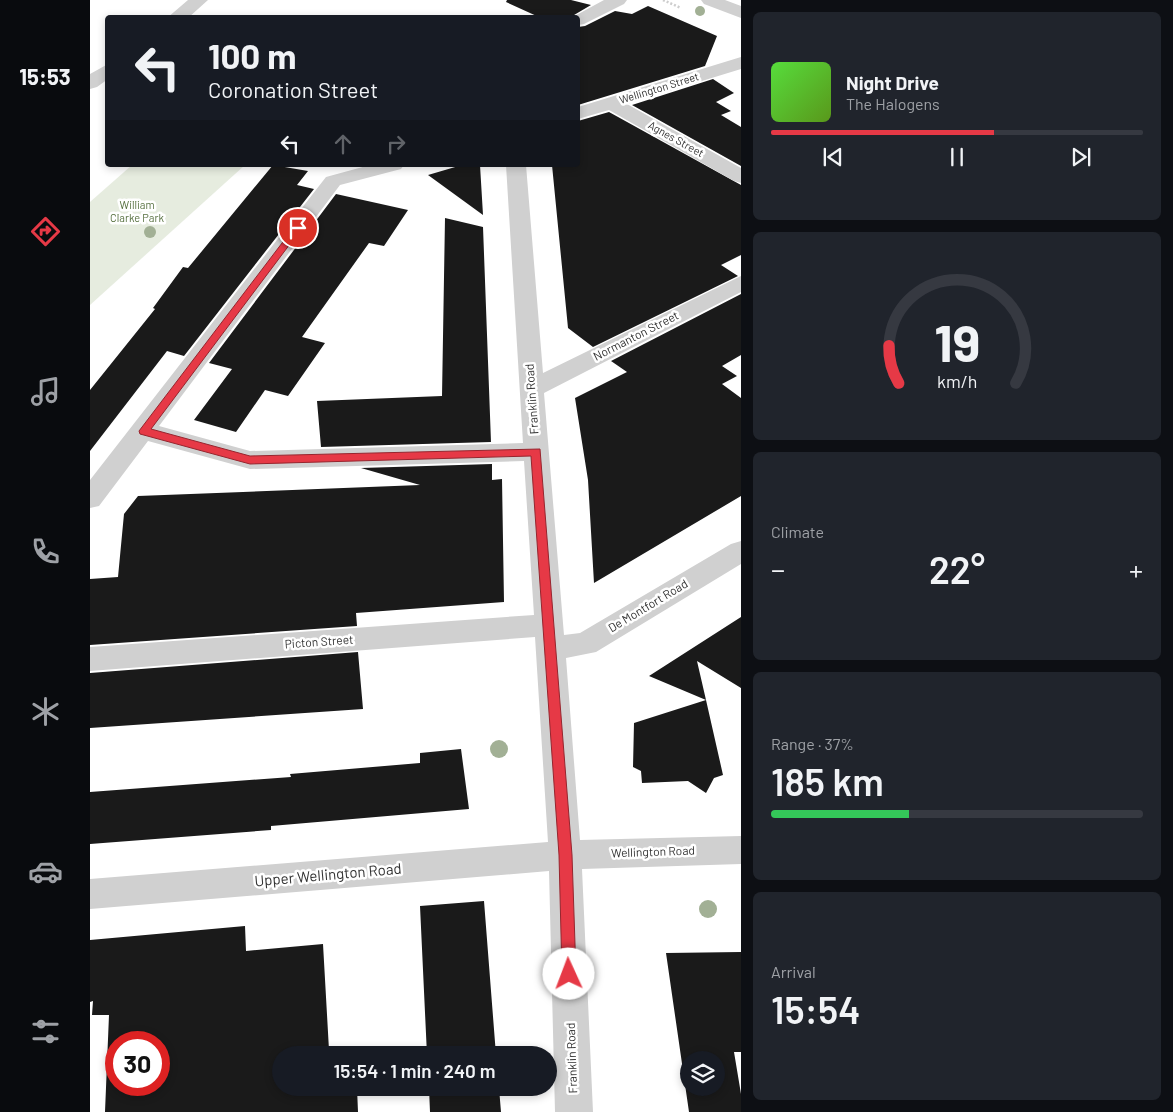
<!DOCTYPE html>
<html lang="en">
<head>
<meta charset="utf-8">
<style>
  :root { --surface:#171b24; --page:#20242c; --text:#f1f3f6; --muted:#9ea1a6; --line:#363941; --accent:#e63946 }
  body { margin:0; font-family:Barlow,sans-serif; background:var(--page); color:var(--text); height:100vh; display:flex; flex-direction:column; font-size:19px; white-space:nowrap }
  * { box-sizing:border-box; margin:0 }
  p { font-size:16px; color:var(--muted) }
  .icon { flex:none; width:28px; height:28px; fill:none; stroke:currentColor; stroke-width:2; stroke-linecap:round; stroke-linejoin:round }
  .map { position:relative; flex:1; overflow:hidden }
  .panel { display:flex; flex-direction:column; gap:12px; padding:12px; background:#0d0f14; width:432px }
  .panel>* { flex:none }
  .top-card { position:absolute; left:15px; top:15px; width:475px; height:152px; border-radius:5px; box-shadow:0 2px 8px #0003; background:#171b24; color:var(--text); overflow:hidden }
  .controls { position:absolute; left:590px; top:1051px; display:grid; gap:10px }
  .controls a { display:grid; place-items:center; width:45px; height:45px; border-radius:50%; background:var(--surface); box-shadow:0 2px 8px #0003; font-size:25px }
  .speed { position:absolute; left:15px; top:1031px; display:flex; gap:10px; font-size:25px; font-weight:700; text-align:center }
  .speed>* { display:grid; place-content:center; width:65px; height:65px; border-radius:50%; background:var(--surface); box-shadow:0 2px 8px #0003; line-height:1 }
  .speed .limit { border:8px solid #d22; background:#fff; color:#111 }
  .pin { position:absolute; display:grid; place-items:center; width:42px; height:42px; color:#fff; margin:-21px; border:2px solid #fff; border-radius:50%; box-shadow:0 1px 5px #0007 }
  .me { position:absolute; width:55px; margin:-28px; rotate:358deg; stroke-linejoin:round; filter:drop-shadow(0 0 4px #0008) }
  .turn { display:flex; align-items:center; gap:18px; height:105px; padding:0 20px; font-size:22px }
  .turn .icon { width:65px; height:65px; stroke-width:2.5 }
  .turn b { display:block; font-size:35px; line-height:42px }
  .lanes { display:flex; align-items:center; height:48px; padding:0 20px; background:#0003; justify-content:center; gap:25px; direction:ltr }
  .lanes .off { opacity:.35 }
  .big { font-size:38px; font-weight:600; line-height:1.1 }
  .panel .tile { flex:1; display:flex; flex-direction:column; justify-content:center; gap:8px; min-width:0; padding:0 18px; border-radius:8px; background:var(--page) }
  .panel .dial { align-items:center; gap:0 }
  .dial svg { height:130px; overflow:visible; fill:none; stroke:var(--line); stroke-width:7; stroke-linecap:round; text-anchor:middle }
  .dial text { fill:var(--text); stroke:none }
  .song { display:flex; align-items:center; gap:15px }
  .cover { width:60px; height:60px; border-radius:8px; background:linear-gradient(135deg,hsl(110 70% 55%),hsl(90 70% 35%)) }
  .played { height:5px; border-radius:2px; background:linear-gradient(90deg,var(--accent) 60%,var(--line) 60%) }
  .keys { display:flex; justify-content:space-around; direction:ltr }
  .heat { display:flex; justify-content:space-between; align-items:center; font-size:28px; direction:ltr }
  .charge { height:8px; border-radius:4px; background:linear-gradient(90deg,#34c759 37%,var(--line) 0) }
  .trip { position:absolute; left:182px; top:1046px; width:285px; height:50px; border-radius:25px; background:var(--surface); box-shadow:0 2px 8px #0003; font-weight:600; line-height:50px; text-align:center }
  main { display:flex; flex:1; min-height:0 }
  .tab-bar { display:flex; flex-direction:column; width:90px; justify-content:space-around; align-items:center; background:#090b0e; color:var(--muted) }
  .tab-bar .icon { width:35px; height:35px }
  .tab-bar .on { color:var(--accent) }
  .tab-bar b { font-size:22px; color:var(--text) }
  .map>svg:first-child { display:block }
  .green { fill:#e6ecdf }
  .building { fill:#1a1a1a; fill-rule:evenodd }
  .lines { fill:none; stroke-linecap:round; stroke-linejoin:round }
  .path { stroke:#cdcdcd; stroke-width:2.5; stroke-dasharray:2 2; stroke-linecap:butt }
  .minor { fill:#d0d0d0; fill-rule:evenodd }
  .tree { fill:#a2b095 }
  .route { fill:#e63946; stroke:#96252e }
  .labels { text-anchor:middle; stroke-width:5; stroke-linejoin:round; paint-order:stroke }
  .far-street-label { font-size:11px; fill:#333; stroke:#fff }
  .far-park-label { font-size:11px; fill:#56703f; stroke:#fff }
  .street-label { font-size:12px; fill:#333; stroke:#fff }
  .near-street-label { font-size:15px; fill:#333; stroke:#fff }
</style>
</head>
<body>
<main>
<nav class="tab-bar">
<b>15:53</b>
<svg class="icon on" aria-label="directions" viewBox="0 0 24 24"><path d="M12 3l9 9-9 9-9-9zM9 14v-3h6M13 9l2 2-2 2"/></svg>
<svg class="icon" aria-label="music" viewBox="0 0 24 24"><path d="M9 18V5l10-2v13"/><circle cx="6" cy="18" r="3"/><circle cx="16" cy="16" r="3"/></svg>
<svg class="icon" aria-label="phone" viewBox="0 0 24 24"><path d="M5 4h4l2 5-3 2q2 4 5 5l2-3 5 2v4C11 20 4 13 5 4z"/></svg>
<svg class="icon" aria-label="climate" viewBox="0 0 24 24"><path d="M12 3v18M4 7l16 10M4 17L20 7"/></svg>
<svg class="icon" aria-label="car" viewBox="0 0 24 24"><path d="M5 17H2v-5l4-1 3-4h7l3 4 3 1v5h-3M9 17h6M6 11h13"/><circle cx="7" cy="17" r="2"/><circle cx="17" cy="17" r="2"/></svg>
<svg class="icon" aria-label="filters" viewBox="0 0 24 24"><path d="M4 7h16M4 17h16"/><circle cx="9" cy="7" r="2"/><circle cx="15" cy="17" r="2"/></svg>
</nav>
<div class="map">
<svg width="651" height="1112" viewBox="0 0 651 1112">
  <rect width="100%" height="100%" fill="#fff"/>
  <path class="green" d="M42 165H155L0 305V202Z"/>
  <path class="building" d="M417 0H481L501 5 479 18H451L416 2Z
    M558 6 627 36 615 66 488 105V27L495 26 525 11 542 14Z
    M623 79 644 93 626 102 641 111 631 115 651 127V166L542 105Z
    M519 112 651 185V255L631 265 648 276 503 347 478 328 462 165H488V121Z
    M183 165 218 171 207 185 224 189 94 356 77 351 0 451V390L65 309 63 308 93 267 98 268Z
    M372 165H390L393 215 338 175Z
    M246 194 318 210 294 246 279 243 212 337 235 343 198 396 175 390 146 432 104 420 142 369 119 363Z
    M355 218 393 227 401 442 231 447 227 401 352 396Z
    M651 294V355L632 366 647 376 632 384 651 398V496L504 583 498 480 485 398 537 372 521 361Z
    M402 464V480L412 479 414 602 266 613 267 626 0 645V579L28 577 34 514 48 496 330 485 271 468Z
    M651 617V688L607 661 616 700 559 676Z
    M268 652 273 709 0 728V673Z
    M616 700 633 775 624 778 616 793 598 781 552 783 551 771 543 767 544 723Z
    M371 749 379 809 181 826V830L0 844V792L201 777 200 774 330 763V753Z
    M394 901 406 1055H337L330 906Z
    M155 926 156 951 233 944 239 1050 264 1048 265 1055H191V1088H267L268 1112H15L19 1015H2L3 1001 0 1002V940ZM26 1042H69V1085H26Z
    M651 952V1052H644L651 1094V1112H599L576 953ZM599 1060H626V1088H599Z
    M339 1088H409L411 1112H340Z"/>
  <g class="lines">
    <path class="path" d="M573 0 591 8"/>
    <path class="minor" d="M98 0H118L98 18H77Z
      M514 0H537L534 4 494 24 488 25V18H481Z
      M611 0H635L651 6V18L614 4Z
      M651 57V69L537 104 651 168V183L644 181 519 110 488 119V107Z
      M18 64V79L7 87 0 89V74Z
      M280 165H314L311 169 250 185 69 426 160 451 433 443 416 165H436L453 373 651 276V292L454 393 474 635 490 633 641 544 651 541V564L506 652 476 658 490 840 651 836V864L492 869 503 1112H465L459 871 0 909V879L458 842 445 637 0 671V647L444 615 434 461 160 469 58 441 9 506 0 508V480L236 177Z"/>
  </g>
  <g class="tree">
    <circle cx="610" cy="11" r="5"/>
    <circle cx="60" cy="232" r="6"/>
    <circle cx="409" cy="749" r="9"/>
    <circle cx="618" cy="909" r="9"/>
  </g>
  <path class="route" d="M205 226 212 228 61 429 160 456 450 449 482 855 486 974 484 979 479 981 474 979 472 974 469 855 441 456 160 464 50 434 49 431Z"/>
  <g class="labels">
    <g class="far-street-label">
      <text transform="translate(569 88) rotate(-17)" y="4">Wellington Street</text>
      <text transform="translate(586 139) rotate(29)" y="4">Agnes Street</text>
    </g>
    <g class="far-park-label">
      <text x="47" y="209">William<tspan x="47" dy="13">Clarke Park</tspan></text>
    </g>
    <g class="street-label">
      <text transform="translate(546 336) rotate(-27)" y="4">Normanton Street</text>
      <text transform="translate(442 399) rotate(-94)" y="4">Franklin Road</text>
      <text transform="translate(558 606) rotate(-31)" y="4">De Montfort Road</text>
      <text transform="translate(229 642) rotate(-4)" y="4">Picton Street</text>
      <text transform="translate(563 852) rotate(-2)" y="4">Wellington Road</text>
      <text transform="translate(482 1058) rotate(-92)" y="4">Franklin Road</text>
    </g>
    <g class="near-street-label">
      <text transform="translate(238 875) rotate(-5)" y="5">Upper Wellington Road</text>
    </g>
  </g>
</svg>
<div class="controls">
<a><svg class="icon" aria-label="layers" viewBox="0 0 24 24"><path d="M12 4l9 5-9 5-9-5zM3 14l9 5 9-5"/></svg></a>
</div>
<div class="speed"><div class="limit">30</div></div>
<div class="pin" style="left:208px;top:228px;background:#d93025"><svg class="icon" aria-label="arrive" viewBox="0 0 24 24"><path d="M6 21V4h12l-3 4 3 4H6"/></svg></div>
<svg class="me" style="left:479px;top:974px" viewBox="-20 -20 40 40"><circle r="19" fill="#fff"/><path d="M0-13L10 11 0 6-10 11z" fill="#e63946"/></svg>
<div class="trip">15:54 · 1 min · 240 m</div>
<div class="top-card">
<div class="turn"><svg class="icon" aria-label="left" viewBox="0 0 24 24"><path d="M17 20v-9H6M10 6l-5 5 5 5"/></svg><div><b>100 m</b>Coronation Street</div></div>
<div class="lanes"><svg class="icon" aria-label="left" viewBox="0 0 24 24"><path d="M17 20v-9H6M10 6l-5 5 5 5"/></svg><svg class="icon off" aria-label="ahead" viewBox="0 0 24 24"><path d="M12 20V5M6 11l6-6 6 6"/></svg><svg class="icon off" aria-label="right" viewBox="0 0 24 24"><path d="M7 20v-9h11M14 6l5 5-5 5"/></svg></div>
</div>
</div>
<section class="panel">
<div class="tile">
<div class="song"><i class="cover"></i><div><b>Night Drive</b><p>The Halogens</p></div></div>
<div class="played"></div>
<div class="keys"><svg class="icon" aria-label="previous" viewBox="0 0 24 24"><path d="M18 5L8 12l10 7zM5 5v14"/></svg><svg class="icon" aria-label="pause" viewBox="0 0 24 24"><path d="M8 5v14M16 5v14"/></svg><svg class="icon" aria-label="next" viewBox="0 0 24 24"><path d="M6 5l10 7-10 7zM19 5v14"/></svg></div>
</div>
<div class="tile dial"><svg viewBox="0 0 100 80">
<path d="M14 69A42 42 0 1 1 86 69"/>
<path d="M14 69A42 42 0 0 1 8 46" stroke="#e63946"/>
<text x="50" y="56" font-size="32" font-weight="700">19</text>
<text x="50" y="72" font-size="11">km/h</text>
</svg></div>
<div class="tile"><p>Climate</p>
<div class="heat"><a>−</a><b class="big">22°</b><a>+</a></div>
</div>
<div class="tile"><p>Range · 37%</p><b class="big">185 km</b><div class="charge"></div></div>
<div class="tile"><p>Arrival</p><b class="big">15:54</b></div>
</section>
</main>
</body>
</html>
